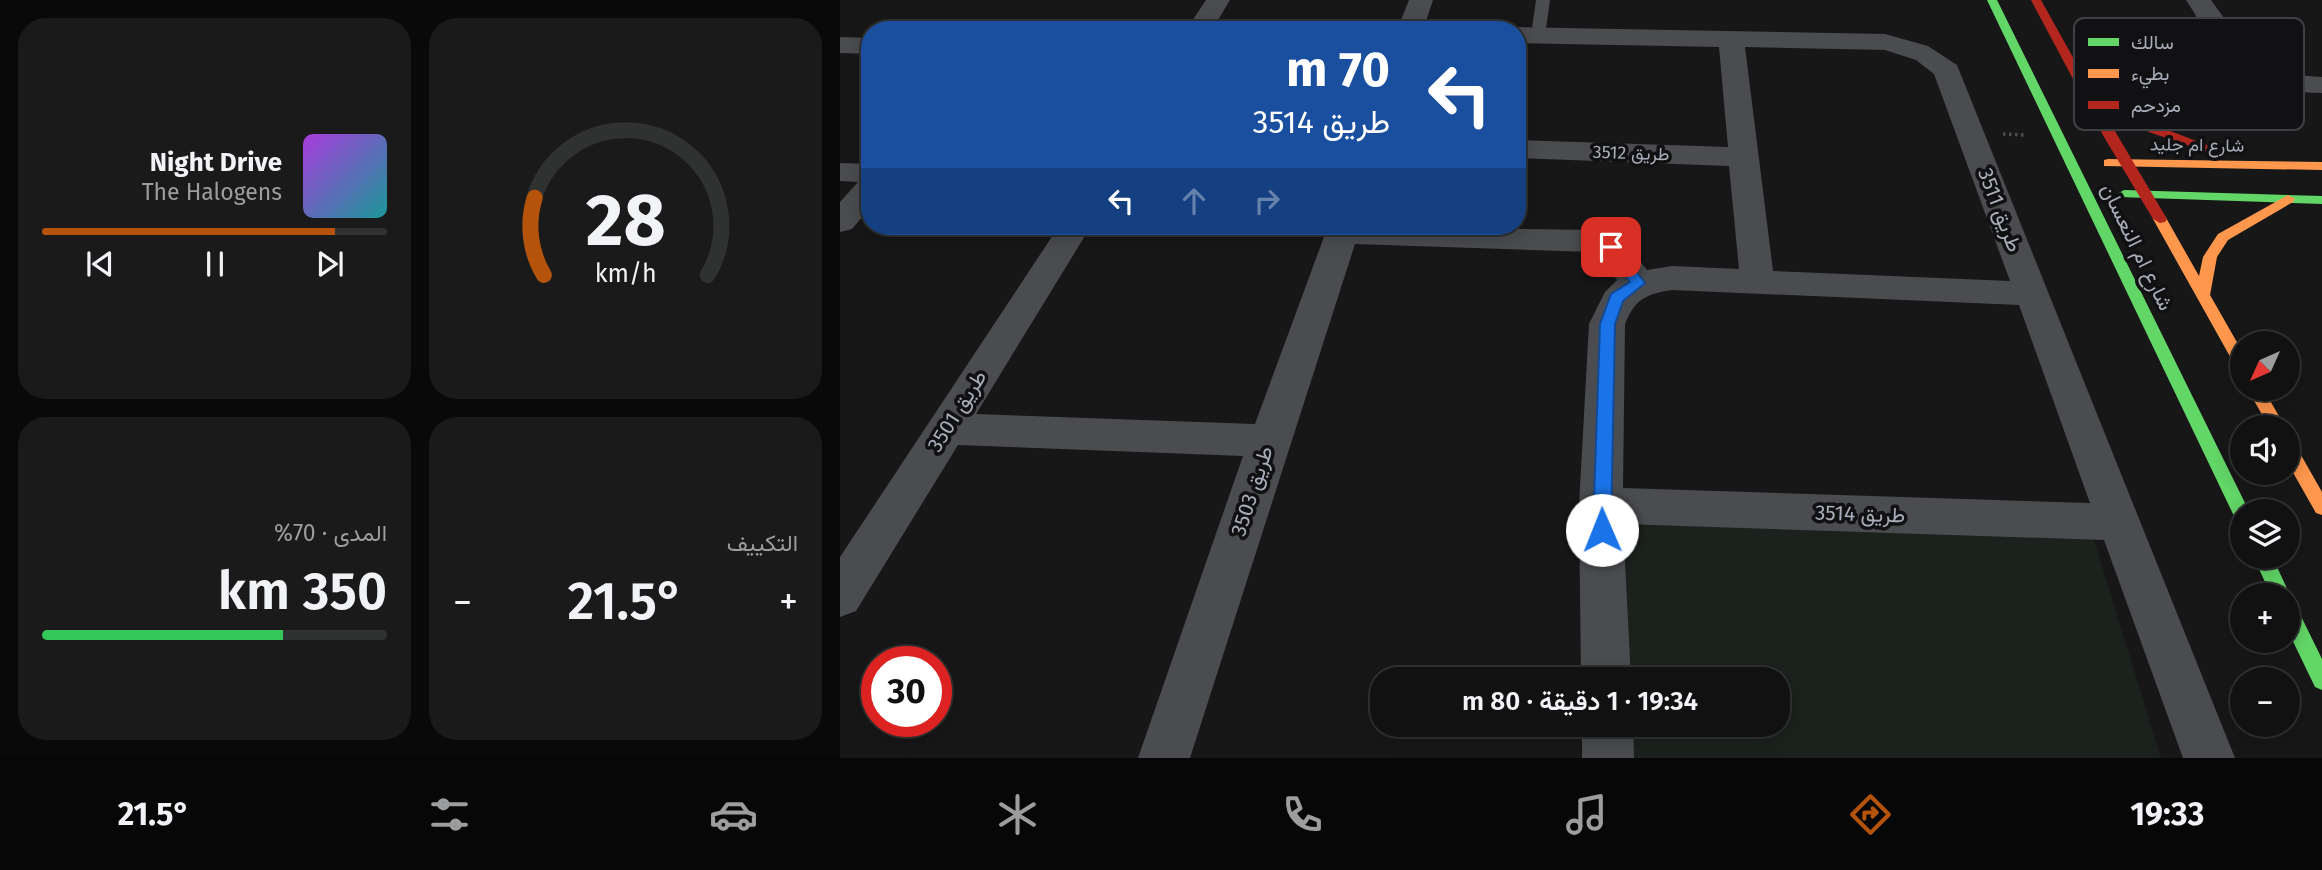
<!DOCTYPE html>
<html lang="ar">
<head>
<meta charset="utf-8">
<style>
  :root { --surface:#111; --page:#1a1a1a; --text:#f1f3f6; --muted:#9c9d9f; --line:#303131; --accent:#b45309 }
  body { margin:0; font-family:"Fira Sans",Vazirmatn,sans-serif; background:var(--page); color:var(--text); direction:rtl; height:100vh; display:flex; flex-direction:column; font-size:26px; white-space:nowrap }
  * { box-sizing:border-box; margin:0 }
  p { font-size:23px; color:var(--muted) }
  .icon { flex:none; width:38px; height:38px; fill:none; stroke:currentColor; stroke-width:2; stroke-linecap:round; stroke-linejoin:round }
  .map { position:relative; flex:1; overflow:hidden; direction:ltr }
  .drawer { display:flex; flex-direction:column; gap:18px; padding:18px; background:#090909; width:840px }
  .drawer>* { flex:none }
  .banner { position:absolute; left:21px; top:21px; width:665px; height:214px; border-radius:28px; box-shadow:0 4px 18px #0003,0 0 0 2px var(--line); direction:rtl; background:#1a4fa0; color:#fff; overflow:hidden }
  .needle { width:46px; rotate:225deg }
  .tools { position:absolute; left:1390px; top:331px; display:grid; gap:14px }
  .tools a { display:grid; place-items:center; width:70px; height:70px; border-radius:50%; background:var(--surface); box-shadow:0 4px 18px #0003,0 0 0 2px var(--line); font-size:35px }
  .speed { position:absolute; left:21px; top:646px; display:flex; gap:14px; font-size:35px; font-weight:700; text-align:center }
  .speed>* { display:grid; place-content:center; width:91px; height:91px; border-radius:50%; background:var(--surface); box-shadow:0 4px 18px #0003,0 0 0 2px var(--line); line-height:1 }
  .speed .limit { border:10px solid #d22; background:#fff; color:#111 }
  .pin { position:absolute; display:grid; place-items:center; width:60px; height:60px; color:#fff; margin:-30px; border-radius:14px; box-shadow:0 4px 10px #0006 }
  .me { position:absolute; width:77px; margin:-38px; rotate:359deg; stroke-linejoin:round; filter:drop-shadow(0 0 5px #0008) }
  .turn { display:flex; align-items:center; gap:24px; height:147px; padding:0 21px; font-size:32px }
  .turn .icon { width:91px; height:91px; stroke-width:2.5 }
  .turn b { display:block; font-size:49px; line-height:60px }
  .lanes { display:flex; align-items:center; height:66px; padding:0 21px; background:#0003; justify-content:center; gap:35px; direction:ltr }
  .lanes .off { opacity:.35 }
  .big { font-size:52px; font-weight:600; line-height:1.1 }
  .drawer .tile { flex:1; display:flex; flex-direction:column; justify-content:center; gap:10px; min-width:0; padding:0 24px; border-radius:28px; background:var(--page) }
  .drawer .dial { align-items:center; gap:0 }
  .dial svg { height:182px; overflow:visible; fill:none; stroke:var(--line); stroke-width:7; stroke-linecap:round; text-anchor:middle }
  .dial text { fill:var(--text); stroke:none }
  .song { display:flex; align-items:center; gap:21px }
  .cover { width:84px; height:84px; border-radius:10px; background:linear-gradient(135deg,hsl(280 70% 55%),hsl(180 70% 35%)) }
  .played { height:7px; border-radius:4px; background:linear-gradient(90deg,var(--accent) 85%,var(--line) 85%) }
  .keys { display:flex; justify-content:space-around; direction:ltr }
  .heat { display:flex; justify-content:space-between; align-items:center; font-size:38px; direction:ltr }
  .charge { height:10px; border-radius:5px; background:linear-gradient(90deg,#34c759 70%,var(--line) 0) }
  .drawer .tiles { flex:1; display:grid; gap:18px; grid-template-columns:repeat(2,1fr) }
  .trip { position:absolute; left:530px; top:667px; width:420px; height:70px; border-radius:28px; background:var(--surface); box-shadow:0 4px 18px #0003,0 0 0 2px var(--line); font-weight:600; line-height:70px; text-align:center; direction:rtl }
  .dock { display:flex; height:112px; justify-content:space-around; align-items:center; background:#070707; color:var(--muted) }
  .dock .icon { width:49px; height:49px }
  .dock .active { color:var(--accent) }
  .dock b { font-size:32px; color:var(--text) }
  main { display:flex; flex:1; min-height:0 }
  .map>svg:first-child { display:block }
  .green { fill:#1b211c }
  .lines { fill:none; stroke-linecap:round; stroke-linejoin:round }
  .path { stroke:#4d4e52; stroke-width:3.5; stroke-dasharray:2.5 3.5; stroke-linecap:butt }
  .lane { fill:#4b4c50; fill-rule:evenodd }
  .street { fill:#4b4c50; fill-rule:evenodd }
  .fast { fill:#63d668; fill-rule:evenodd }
  .slow { fill:#ff974d; fill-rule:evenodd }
  .jam { fill:#b3261e; fill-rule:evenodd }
  .route { fill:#1a73e8; stroke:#114b97; stroke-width:2 }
  .labels { text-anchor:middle; stroke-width:7; stroke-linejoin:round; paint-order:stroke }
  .far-street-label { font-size:18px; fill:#a8adb8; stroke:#111113 }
  .street-label { font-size:21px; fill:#a8adb8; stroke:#111113 }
  .key { fill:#111113; stroke:#3e4045; stroke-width:2 }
  .key-label { font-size:19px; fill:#a8adb8 }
</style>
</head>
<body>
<main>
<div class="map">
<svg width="1482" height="758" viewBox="0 0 1482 758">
  <rect width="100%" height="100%" fill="#171717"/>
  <path class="green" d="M774 523 1253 537 1321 758H770V725L938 724V679H771Z"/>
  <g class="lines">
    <path class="path" d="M1163 134 1186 135"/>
    <path class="lane" d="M696 0H710L705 36 698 40 691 36Z"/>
    <path class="street" d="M366 0H390L372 30H346Z
      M569 0H593L583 30H557Z
      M1346 0H1371L1407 50 1427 68 1440 74 1482 77V93C1460 92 1436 93 1416 84 1384 70 1365 28 1346 0Z
      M677 27 1045 34 1088 46 1117 65 1395 758H1343L1264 540 783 524 791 679H741L739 505 749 324 765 292 777 280 758 255 751 252 515 244 350 758H298L403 456 118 445 16 611 0 617V557L219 226H251L136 414 415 424 488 226 755 230 782 239 807 270 832 266 899 269 889 166 677 158V140L888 147 879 47 677 43V30H668ZM905 47 1045 50 1076 60 1094 74 1170 281 933 271ZM832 290 1179 305 1250 503 783 488 785 324C795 299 806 294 832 290Z
      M0 37 30 38V54L0 53Z
      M0 163 30 164V208L12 229 0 232V202L18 182 0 181Z
      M742 724H793L794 758H742Z"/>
    <path class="fast" d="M1147 0H1157L1409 511H1402V521L1396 519 1393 514Z
      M1284 190 1482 196V204L1279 197 1277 194Z
      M1413 556H1432L1450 595 1448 600 1454 602 1482 659V690L1475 687 1447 629V595H1431Z"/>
    <path class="slow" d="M1268 159 1482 162V170L1264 166V160Z
      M1448 195 1455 199 1453 202 1388 240 1377 257 1370 295 1402 351V371L1397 369 1313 219 1320 215 1325 216 1359 276 1363 257 1378 234Z
      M1407 388H1423L1445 427H1429Z
      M1447 439 1453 441 1482 492V515L1476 513 1447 462Z"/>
    <path class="jam" d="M1191 0H1201L1245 79 1252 80 1293 112 1317 126 1388 153 1386 156H1378L1309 132 1285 118 1250 89 1327 219 1325 222 1320 223 1313 219 1264 137Z"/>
  </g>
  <path class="route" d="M771 242 775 244 805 283 783 301 775 324 771 530 768 535 762 538 755 535 753 530 760 324 771 294 790 282 764 247Z"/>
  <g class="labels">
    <g class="far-street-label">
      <text transform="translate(1357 145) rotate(1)" y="6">شارع ام جليد</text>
      <text transform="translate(791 153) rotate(2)" y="6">طريق 3512</text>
    </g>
    <g class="street-label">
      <text transform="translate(1160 210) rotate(69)" y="7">طريق 3511</text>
      <text transform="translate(1297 247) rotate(64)" y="7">شارع ام النعسان</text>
      <text transform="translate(117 411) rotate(-58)" y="7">طريق 3501</text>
      <text transform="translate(412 491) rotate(-72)" y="7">طريق 3503</text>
      <text transform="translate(1020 514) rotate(2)" y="7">طريق 3514</text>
    </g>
  </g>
  <rect x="1234" y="18" width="230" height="112" rx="10" class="key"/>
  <rect x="1248" y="38" width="31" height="8" fill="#63d668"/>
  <rect x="1248" y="69" width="31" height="9" fill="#ff974d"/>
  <rect x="1248" y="101" width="31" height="8" fill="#b3261e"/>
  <g class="key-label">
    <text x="1291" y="49">سالك</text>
    <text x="1291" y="80">بطيء</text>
    <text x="1291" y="112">مزدحم</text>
  </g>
</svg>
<div class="tools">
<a><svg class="needle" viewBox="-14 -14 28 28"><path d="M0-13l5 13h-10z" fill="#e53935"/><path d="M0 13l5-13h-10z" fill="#9c9d9f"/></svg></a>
<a><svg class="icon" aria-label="sound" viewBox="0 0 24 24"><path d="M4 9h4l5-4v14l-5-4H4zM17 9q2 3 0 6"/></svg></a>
<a><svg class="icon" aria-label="layers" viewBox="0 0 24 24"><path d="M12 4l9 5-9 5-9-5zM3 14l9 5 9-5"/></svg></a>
<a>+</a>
<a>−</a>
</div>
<div class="speed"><div class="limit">30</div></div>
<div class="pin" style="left:771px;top:247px;background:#d93025"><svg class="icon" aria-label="arrive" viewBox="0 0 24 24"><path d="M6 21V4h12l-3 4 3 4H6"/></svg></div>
<svg class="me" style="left:762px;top:530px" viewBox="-20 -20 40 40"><circle r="19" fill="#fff"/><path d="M0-13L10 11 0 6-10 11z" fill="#1a73e8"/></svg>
<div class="trip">19:34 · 1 دقيقة · 80 m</div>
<div class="banner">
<div class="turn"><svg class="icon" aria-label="left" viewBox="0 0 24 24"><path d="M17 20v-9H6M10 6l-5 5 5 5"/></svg><div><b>70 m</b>طريق 3514</div></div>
<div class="lanes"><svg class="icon" aria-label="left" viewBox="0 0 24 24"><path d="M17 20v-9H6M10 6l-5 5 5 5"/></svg><svg class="icon off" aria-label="ahead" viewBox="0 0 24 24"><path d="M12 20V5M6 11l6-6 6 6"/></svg><svg class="icon off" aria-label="right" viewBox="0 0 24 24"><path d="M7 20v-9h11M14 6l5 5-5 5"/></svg></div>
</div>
</div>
<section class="drawer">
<div class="tiles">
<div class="tile dial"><svg viewBox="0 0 100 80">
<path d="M14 69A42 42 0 1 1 86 69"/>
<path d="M14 69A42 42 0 0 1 10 35" stroke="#b45309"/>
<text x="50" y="56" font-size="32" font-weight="700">28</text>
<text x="50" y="72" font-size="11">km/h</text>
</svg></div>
<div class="tile">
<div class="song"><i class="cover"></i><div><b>Night Drive</b><p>The Halogens</p></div></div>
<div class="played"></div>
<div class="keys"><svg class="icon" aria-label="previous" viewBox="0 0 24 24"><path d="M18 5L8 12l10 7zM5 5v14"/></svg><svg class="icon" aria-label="pause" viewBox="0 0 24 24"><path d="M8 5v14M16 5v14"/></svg><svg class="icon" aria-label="next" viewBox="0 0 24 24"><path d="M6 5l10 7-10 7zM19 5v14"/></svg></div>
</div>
<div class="tile"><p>التكييف</p>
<div class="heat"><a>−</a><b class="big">21.5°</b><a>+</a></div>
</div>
<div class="tile"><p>المدى · 70%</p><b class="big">350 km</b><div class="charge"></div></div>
</div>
</section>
</main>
<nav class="dock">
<b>19:33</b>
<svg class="icon active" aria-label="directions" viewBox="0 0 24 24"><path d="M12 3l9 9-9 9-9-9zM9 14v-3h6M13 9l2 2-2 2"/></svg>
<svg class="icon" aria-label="music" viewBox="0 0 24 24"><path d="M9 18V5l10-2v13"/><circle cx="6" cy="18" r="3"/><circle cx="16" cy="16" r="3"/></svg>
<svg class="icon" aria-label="phone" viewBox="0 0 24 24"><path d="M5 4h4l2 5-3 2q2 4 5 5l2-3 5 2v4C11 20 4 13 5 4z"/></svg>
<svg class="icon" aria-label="climate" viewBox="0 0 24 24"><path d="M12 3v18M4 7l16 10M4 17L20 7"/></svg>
<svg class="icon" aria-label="car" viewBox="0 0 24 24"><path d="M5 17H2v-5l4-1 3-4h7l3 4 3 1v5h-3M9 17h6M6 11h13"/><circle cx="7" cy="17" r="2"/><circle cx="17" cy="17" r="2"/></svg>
<svg class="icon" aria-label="filters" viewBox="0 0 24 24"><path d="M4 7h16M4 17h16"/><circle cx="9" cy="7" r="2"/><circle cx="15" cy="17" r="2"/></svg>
<b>21.5°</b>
</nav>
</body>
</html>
